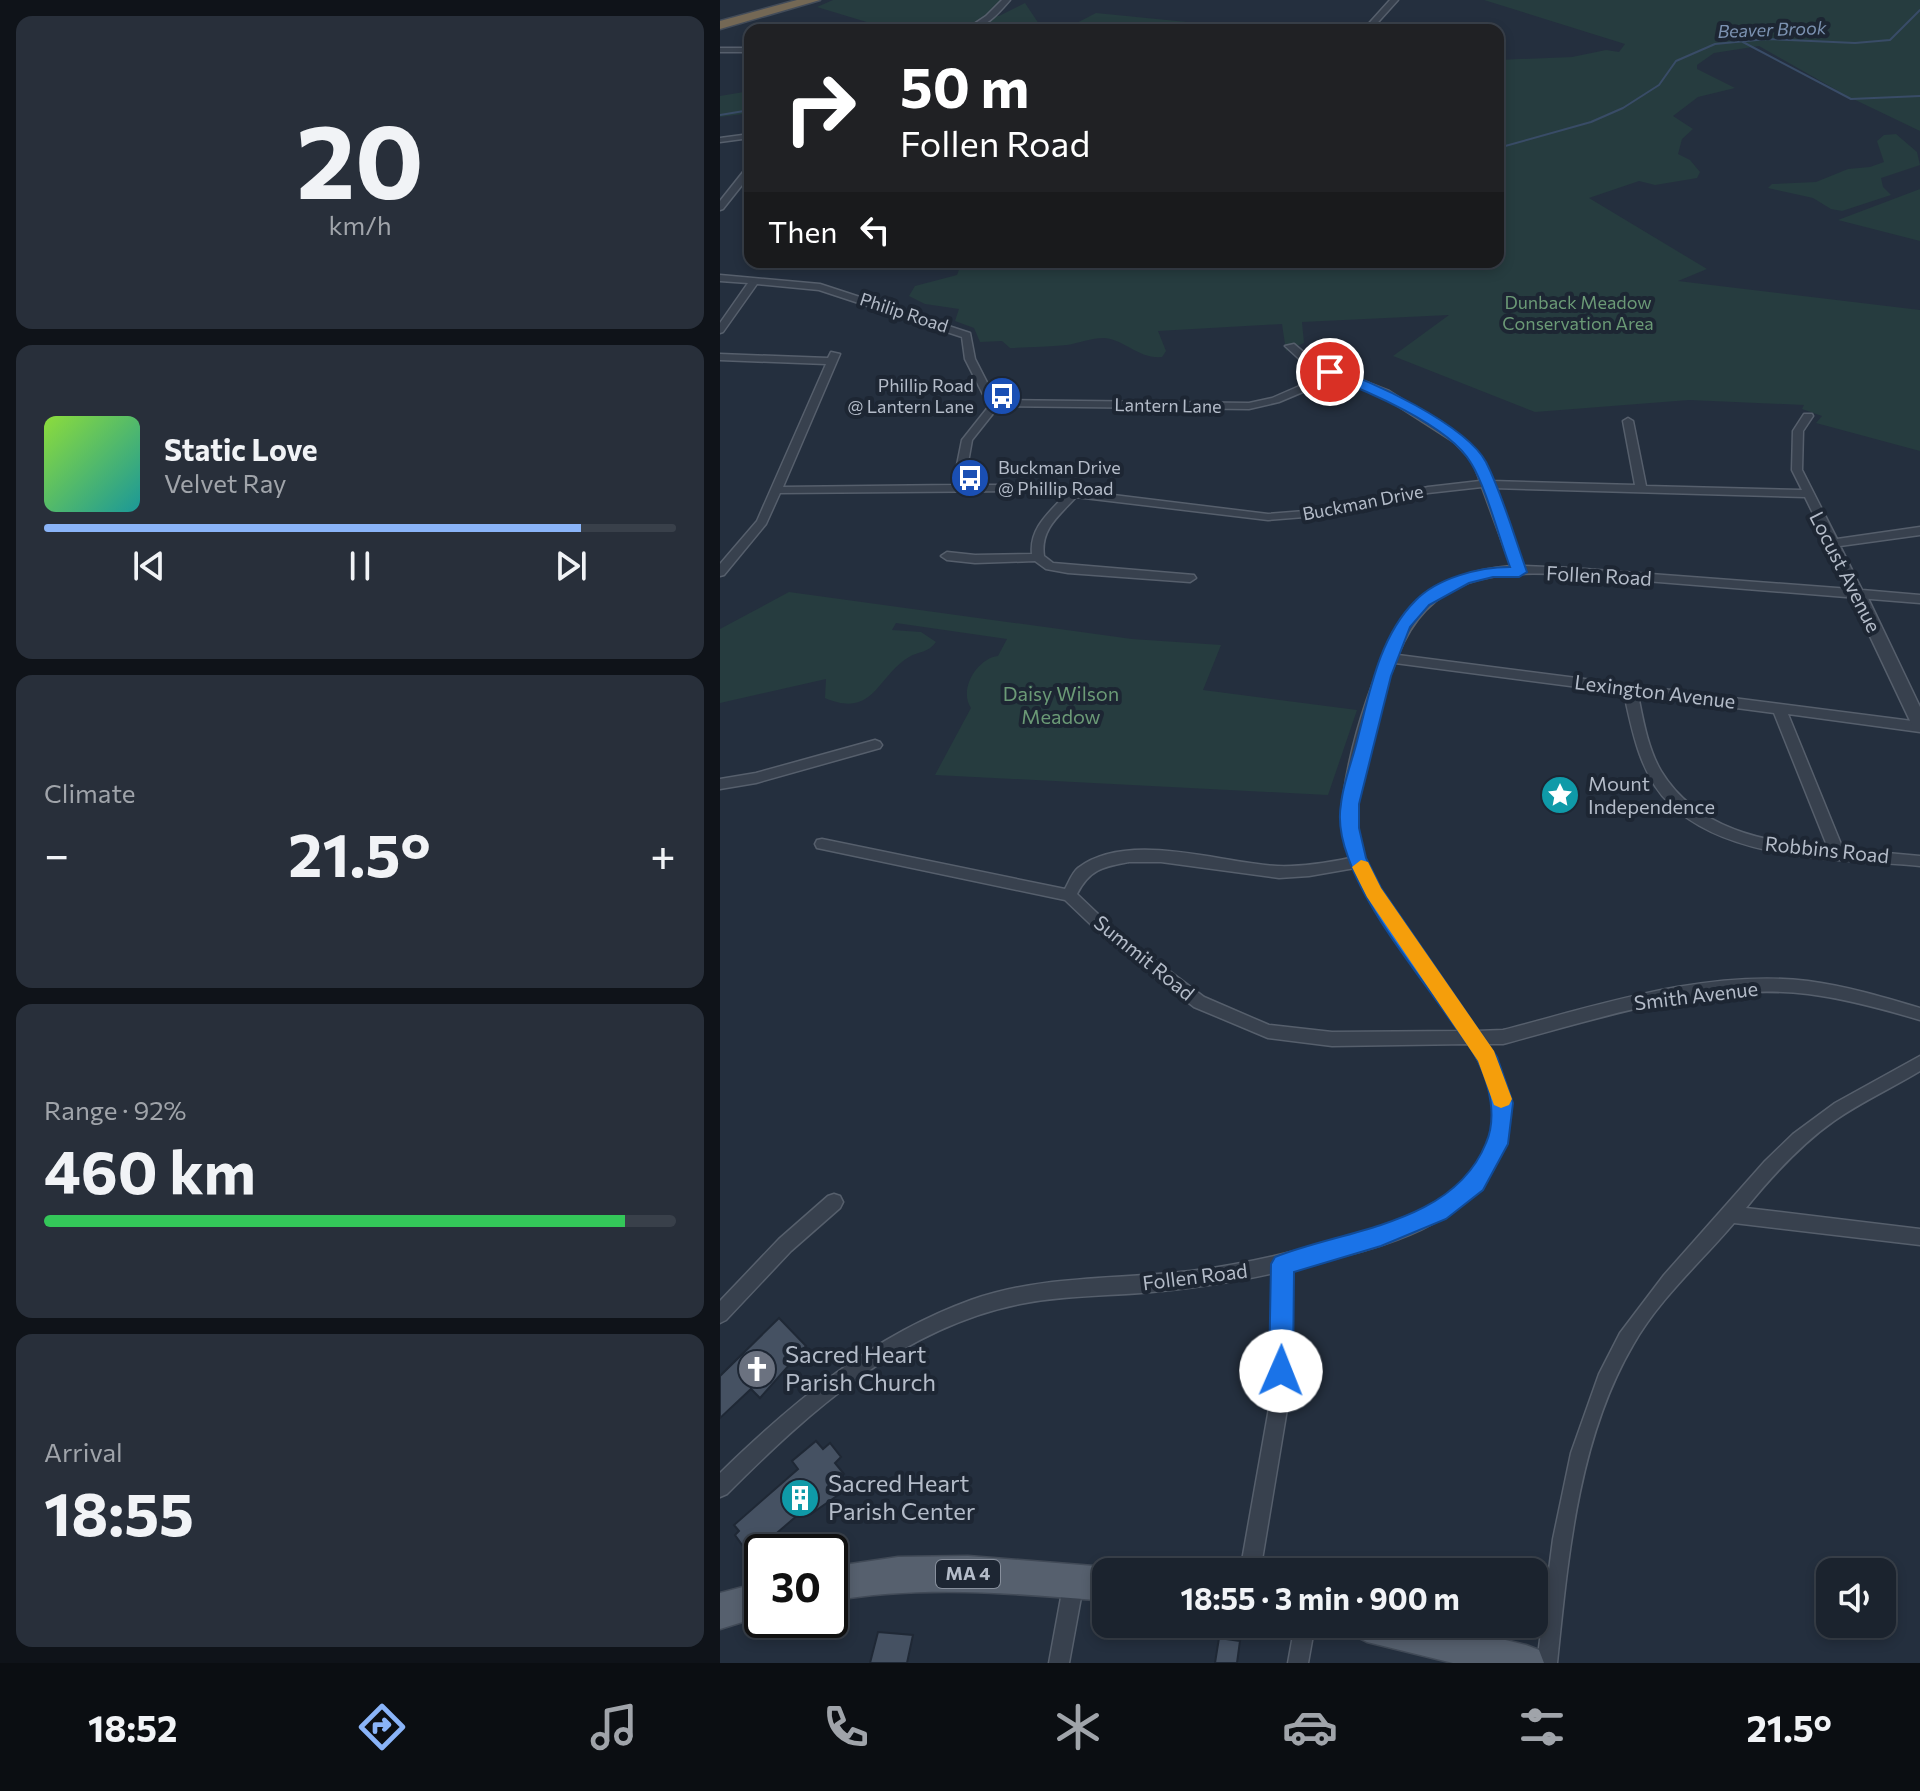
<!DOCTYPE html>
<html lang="en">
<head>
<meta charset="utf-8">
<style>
  :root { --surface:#1b232e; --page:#282f3a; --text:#f1f3f6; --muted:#a0a4aa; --line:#39404a; --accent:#8ab4f8 }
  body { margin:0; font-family:Commissioner,sans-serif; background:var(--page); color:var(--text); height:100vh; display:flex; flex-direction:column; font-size:30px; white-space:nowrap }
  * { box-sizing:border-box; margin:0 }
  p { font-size:26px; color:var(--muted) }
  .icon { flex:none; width:44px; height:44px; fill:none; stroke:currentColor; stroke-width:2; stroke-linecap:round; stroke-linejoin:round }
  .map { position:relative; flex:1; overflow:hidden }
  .panel { display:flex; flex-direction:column; gap:16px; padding:16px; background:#0f1319; width:720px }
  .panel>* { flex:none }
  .top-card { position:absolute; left:24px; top:24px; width:760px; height:244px; border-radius:16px; box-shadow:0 4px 12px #0003,0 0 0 2px var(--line); background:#202124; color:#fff; overflow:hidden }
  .buttons { position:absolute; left:1096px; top:1558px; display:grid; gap:16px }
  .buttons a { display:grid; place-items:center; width:80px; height:80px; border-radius:16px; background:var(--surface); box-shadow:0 4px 12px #0003,0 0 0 2px var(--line); font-size:40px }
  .speed { position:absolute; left:24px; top:1534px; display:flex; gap:16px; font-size:40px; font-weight:700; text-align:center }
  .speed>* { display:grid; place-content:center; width:104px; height:104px; border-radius:50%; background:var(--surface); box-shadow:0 4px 12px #0003,0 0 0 2px var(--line); line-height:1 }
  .speed .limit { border:4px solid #111; border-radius:12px; background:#fff; color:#111 }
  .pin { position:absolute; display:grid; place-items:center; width:68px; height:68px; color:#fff; margin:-34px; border:4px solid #fff; border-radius:50%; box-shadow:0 2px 8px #0007 }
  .me { position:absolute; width:88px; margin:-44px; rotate:1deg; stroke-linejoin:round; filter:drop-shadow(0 0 6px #0008) }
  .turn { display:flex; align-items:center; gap:28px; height:168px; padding:0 24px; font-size:36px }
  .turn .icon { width:104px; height:104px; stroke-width:2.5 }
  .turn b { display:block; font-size:56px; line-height:68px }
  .then { display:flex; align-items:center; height:76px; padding:0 24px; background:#0003; gap:16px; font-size:30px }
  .big { font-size:60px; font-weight:700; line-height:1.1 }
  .panel .card { flex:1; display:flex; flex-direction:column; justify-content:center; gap:12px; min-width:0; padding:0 28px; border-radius:16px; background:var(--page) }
  .panel .dial { align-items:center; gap:0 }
  .dial b { font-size:104px; line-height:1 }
  .song { display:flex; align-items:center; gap:24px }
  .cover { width:96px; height:96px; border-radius:12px; background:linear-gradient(135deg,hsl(90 70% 55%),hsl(180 70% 35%)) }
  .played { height:8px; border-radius:4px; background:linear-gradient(90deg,var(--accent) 85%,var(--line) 85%) }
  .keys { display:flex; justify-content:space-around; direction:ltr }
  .heat { display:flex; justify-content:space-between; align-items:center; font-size:44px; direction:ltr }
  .charge { height:12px; border-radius:6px; background:linear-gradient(90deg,#34c759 92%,var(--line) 0) }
  .trip { position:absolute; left:372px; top:1558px; width:456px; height:80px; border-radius:16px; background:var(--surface); box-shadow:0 4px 12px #0003,0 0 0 2px var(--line); font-weight:700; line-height:80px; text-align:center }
  .tabs { display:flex; height:128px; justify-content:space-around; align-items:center; background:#0b0e12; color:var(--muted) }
  .tabs .icon { width:56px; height:56px }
  .tabs .on { color:var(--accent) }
  .tabs b { font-size:36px; color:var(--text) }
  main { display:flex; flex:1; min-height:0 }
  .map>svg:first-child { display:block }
  .green { fill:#263c3f }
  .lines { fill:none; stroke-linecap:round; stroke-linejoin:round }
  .stream { stroke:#394c67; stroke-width:2 }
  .building { fill:#455162; stroke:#1f2835; stroke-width:2 }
  .minor-casing { stroke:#565f6c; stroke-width:3 }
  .tertiary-casing { stroke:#565f6c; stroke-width:3 }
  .primary-casing { stroke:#414a57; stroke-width:3 }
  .motorway-casing { stroke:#434c59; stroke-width:3 }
  .minor { fill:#38414e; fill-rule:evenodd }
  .tertiary { fill:#38414e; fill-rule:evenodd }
  .primary { fill:#56606e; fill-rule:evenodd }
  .motorway { fill:#746855; fill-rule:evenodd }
  .route { fill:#1a73e8; stroke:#114b97; stroke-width:2 }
  .slow { fill:#f59e0b }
  .labels { text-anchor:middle; stroke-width:8; stroke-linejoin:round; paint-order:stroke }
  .far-water-label { font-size:18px; font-style:italic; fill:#7c92b1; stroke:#1d2633 }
  .far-park-label { font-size:18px; fill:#6b9a76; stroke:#1d2633 }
  .far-street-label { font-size:18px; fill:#b4bcc9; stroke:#1d2633 }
  .far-poi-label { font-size:18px; fill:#b4bcc9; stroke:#1d2633; text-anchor:end }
  .shield { fill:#1d2633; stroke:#878f9c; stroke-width:2 }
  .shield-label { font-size:18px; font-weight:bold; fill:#b4bcc9 }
  .street-label { font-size:20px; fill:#b4bcc9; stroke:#1d2633 }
  .park-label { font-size:20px; fill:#6b9a76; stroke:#1d2633 }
  .poi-label { font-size:20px; fill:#b4bcc9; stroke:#1d2633; text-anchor:start }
  .near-poi-label { font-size:24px; fill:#b4bcc9; stroke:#1d2633; text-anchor:start }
</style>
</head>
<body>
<main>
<section class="panel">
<div class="card dial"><b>20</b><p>km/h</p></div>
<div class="card">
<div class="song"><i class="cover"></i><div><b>Static Love</b><p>Velvet Ray</p></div></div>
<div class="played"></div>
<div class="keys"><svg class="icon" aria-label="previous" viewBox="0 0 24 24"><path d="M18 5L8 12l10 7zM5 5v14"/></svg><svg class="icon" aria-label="pause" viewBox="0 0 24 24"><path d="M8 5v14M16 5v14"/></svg><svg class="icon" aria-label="next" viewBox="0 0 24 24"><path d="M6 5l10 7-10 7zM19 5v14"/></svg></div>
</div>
<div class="card"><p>Climate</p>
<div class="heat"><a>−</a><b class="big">21.5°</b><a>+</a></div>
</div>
<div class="card"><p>Range · 92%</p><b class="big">460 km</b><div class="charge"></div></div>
<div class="card"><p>Arrival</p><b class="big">18:55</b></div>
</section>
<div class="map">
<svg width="1200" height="1663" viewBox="0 0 1200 1663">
  <rect width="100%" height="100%" fill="#242f3e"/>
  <path class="green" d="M113 0H281L270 13 279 16 305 3 323 30H173L97 7Z
    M764 0H1200V131L1127 96 1039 46 994 53 977 65V69L1015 88 978 97 953 116 973 129 962 139 958 154 970 160 980 172 977 178 935 185 919 181 869 198 987 269 958 281 1200 310V451L1096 423 1102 416 1082 409 1084 405 969 400 815 412 673 356 729 315 582 322 584 343 566 351 562 324 438 331 446 351 442 357C418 359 406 340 384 338 371 338 359 343 347 345 328 347 309 347 290 348L282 341 260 342 254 328 235 321 239 309 205 304 189 296 195 286 237 275 242 262H778V60L852 57 886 50 899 52 905 44Z
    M376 13 548 30H343Z
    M30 91V113L0 117V96Z
    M1176 134 1197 152 1200 165 1161 178 1163 187 1171 195 1122 211 1111 209 1093 198 1048 188 1052 184 1096 182 1128 169 1150 167 1164 162 1157 141 1164 135Z
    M1200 189V241L1118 220Z
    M69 592 412 639 501 645 483 690 637 710 608 795 215 775 251 708C238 689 258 658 278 656L287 639 176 623 172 630 201 632 216 642C208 653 199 651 189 657 157 676 154 719 105 698L106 679 0 703V629Z"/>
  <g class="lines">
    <path class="stream" d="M1021 41 1131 99 1200 96
      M0 115 30 110
      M778 148 871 122 903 108 939 85 956 61 995 44 1047 39 1135 43 1170 40 1200 10"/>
  </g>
  <path class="building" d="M59 1318 86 1346 40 1398 31 1389 0 1418V1376Z
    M96 1441 103 1449 110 1443 121 1457 115 1463 124 1474 114 1483 121 1493 91 1514 86 1508 30 1556 15 1535 19 1531 14 1525 78 1469 72 1461Z
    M158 1632 193 1635 187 1663H150Z
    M499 1638 520 1641 517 1663H495Z"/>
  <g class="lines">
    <g class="minor-casing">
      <path id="minor" d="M282 0H290C278 14 264 30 245 30L266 16Z
        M670 0H678L651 30H643Z
        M0 48H30V52H0Z
        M30 134V138L0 142V138Z
        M30 166V175L3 209 0 210V201L27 167Z
        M0 275 100 284 250 333 255 359 276 400 529 403 552 398 607 374 587 366 565 346 574 344 595 362 669 391 742 438 763 461 771 481 915 485 903 421 908 418 913 421 926 486 1082 490 1072 470 1073 431 1084 414H1092L1093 416 1083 431 1082 470 1117 539 1200 527V535L1120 546 1142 590 1200 595V603L851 575C776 570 710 574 678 655L1200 722V732L1068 714 1123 849 1200 856V866C1122 859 1010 862 950 804 921 777 912 731 904 693L675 663C656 710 632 777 637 828 644 894 719 976 757 1031L783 1030C880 1005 986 969 1088 981 1126 986 1163 997 1200 1008V1020C1163 1009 1127 999 1088 994 986 982 880 1018 783 1044H766C787 1080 798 1114 780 1155 746 1233 646 1250 572 1269L569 1397 540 1572H520L551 1397 554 1273C510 1283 466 1289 421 1293 381 1296 340 1296 300 1304 181 1328 90 1411 7 1494L0 1497V1473C74 1401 152 1336 251 1300 324 1274 403 1280 478 1270 524 1264 570 1253 614 1241 643 1233 673 1226 700 1213 775 1175 794 1115 749 1044L612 1046 548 1038 474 1007 386 939 345 900 102 849 97 848 95 844 97 840 102 839 345 889C349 882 352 873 358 868 408 830 499 863 557 866 581 867 606 863 630 858 626 845 622 830 622 816 623 760 660 638 700 600 725 577 758 569 791 566L762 487 708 493 610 515 548 520 356 497C340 515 320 529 324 556L333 563 474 575 476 578 470 582 348 573 326 569 315 561 255 563 227 560 221 556 227 552 255 555 312 554C309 528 330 512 345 495L312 491 60 493 46 524 4 575 0 576V564L37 521 106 364 0 360V354L108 358 111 352 120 354 63 487 233 485 242 440 269 406 245 359 242 337 99 290 37 284 3 332 0 333V323L28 283 0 281ZM616 378 661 395 734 442 753 462 760 481 708 487 610 509 548 514 312 485H244L252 440 279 406 529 409 559 402ZM773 488 1085 497 1130 589 851 568 803 566ZM918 695 1054 713 1108 848C1045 842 977 830 941 771 928 749 923 720 918 695ZM409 862H441L559 878 589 876 635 868 670 933 740 1031 612 1032 549 1025 484 997 396 931 357 894C370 869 383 867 409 862Z
        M155 740 160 742 162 745 160 748 36 783 0 789V779L36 773Z
        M1200 1056V1071C1172 1088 1141 1102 1114 1121 1080 1145 1052 1176 1026 1208L1200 1229V1245L1014 1223C980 1263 939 1299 913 1345 858 1439 848 1557 837 1663H817L833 1539 851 1453 879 1374 900 1333 944 1275 1045 1161 1073 1134 1115 1103Z
        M114 1194 120 1196 123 1202 120 1208 71 1251 6 1320 0 1323V1301L59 1239 108 1196Z
        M354 1571 361 1574 364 1581 349 1663H329L344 1581 347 1574Z
        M575 1624H595L588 1663H568Z"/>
    </g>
    <g class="tertiary-casing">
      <path id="tertiary" d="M1138 589 1146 594 1200 707V731L1192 725 1130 594Z"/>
    </g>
    <g class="primary-casing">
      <path id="primary" d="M248 1556 386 1567 398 1572H386V1601C293 1593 202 1585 110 1601V1567L178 1557Z
        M42 1582V1616L0 1629V1593Z
        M629 1624H720L806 1645 819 1650 824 1663H733L647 1642 635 1636Z"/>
    </g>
    <g class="motorway-casing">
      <path id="motorway" d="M77 0H100L0 29V21Z"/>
    </g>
    <use href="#minor" class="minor"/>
    <use href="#tertiary" class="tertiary"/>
    <use href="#primary" class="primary"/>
    <use href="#motorway" class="motorway"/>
  </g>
  <path class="route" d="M610 368C650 379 746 425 766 462 783 496 794 536 807 572L799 577H773L749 583 709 605 690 627 671 676 639 804V828L646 858 661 888 777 1057 793 1103 788 1144 763 1190 726 1219 661 1246 574 1272 573 1371 569 1379 561 1383 552 1379 549 1371 551 1264 555 1257C625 1229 733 1225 766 1143 777 1118 770 1086 758 1061 751 1047 740 1034 731 1021 698 973 647 912 628 857 622 841 618 821 621 804 623 784 631 764 636 745 649 696 658 638 695 601 717 578 759 567 790 567 779 538 766 487 751 463 729 425 645 390 605 375V369Z"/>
  <path class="slow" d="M641 860 648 862 661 888 774 1051 792 1099 789 1105 781 1108 774 1105 758 1061 647 897 632 867Z"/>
  <defs>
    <g id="bus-disc" transform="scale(2)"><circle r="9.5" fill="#1a4fb4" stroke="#1d2633"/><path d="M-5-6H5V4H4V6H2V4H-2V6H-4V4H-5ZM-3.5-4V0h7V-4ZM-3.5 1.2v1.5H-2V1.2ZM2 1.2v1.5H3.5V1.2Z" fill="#fff"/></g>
    <g id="sight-disc" transform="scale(2)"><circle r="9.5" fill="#0f9aa8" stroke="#1d2633"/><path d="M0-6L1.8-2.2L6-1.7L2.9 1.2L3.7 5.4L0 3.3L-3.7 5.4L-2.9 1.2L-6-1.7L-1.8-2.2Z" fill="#fff"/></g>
    <g id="church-disc" transform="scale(2)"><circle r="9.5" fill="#6b7280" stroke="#1d2633"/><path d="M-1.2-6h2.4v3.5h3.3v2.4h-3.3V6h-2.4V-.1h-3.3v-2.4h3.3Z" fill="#fff"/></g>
    <g id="building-disc" transform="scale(2)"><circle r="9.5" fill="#0f9aa8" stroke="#1d2633"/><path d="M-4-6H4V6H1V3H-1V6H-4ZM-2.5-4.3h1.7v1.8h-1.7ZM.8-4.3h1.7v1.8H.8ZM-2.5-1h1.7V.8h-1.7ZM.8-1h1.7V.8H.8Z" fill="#fff"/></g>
  </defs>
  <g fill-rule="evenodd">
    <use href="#bus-disc" x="282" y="396"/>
    <use href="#bus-disc" x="250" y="478"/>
    <use href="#sight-disc" x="840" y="795"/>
    <use href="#church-disc" x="37" y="1369"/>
    <use href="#building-disc" x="80" y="1498"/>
  </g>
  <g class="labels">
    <g class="far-water-label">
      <text transform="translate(1052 30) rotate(-2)" y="6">Beaver Brook</text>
    </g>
    <g class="far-park-label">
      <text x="858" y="309">Dunback Meadow<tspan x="858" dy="21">Conservation Area</tspan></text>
    </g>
    <g class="far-street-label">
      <text transform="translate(184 313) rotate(18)" y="6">Philip Road</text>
      <text transform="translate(448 406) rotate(1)" y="6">Lantern Lane</text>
      <text transform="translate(643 503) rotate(-11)" y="6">Buckman Drive</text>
    </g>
    <g class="far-poi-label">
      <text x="254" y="392">Phillip Road<tspan x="254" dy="21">@ Lantern Lane</tspan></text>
      <text x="278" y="474" text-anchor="start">Buckman Drive<tspan x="278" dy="21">@ Phillip Road</tspan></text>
    </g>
    <rect class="shield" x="216" y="1560" width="64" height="28" rx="6"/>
    <g class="shield-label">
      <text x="248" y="1580">MA 4</text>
    </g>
    <g class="street-label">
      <text transform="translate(1125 572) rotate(63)" y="7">Locust Avenue</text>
      <text transform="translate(879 576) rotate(3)" y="7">Follen Road</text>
      <text transform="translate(935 692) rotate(7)" y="7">Lexington Avenue</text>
      <text transform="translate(1107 850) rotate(6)" y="7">Robbins Road</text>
      <text transform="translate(424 958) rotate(39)" y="7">Summit Road</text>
      <text transform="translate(976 996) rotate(-7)" y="7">Smith Avenue</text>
      <text transform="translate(475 1277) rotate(-7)" y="7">Follen Road</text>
    </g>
    <g class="park-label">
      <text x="341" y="701">Daisy Wilson<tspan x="341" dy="23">Meadow</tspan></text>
    </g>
    <g class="poi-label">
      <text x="868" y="791">Mount<tspan x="868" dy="23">Independence</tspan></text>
    </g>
    <g class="near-poi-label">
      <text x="65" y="1363">Sacred Heart<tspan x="65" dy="28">Parish Church</tspan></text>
      <text x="108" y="1492">Sacred Heart<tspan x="108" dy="28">Parish Center</tspan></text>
    </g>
  </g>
</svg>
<div class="buttons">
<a><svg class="icon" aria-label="sound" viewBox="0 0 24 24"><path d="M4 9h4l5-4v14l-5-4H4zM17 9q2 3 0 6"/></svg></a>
</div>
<div class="speed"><div class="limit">30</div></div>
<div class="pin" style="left:610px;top:372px;background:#d93025"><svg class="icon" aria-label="arrive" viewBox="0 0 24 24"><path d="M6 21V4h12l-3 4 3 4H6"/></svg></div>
<svg class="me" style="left:561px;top:1371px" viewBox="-20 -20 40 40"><circle r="19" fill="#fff"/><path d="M0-13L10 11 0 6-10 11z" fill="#1a73e8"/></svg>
<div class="trip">18:55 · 3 min · 900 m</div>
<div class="top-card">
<div class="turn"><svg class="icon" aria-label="right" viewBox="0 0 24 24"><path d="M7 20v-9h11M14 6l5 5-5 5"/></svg><div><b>50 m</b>Follen Road</div></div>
<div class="then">Then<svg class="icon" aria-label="left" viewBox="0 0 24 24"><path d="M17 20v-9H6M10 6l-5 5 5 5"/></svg></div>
</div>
</div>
</main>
<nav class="tabs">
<b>18:52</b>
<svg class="icon on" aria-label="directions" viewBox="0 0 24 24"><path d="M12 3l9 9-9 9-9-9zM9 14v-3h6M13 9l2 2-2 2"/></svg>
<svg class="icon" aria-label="music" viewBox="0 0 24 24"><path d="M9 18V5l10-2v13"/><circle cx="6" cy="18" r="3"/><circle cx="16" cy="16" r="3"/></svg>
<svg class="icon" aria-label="phone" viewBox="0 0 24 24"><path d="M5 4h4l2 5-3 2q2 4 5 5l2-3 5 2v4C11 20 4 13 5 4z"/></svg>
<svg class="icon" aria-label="climate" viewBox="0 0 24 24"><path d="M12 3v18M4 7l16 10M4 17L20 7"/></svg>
<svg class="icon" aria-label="car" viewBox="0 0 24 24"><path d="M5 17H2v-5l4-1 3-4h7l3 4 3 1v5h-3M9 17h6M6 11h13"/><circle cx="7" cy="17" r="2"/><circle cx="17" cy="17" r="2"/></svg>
<svg class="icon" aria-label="filters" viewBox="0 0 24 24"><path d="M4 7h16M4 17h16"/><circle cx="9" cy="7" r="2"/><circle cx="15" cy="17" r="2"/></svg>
<b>21.5°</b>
</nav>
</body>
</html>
